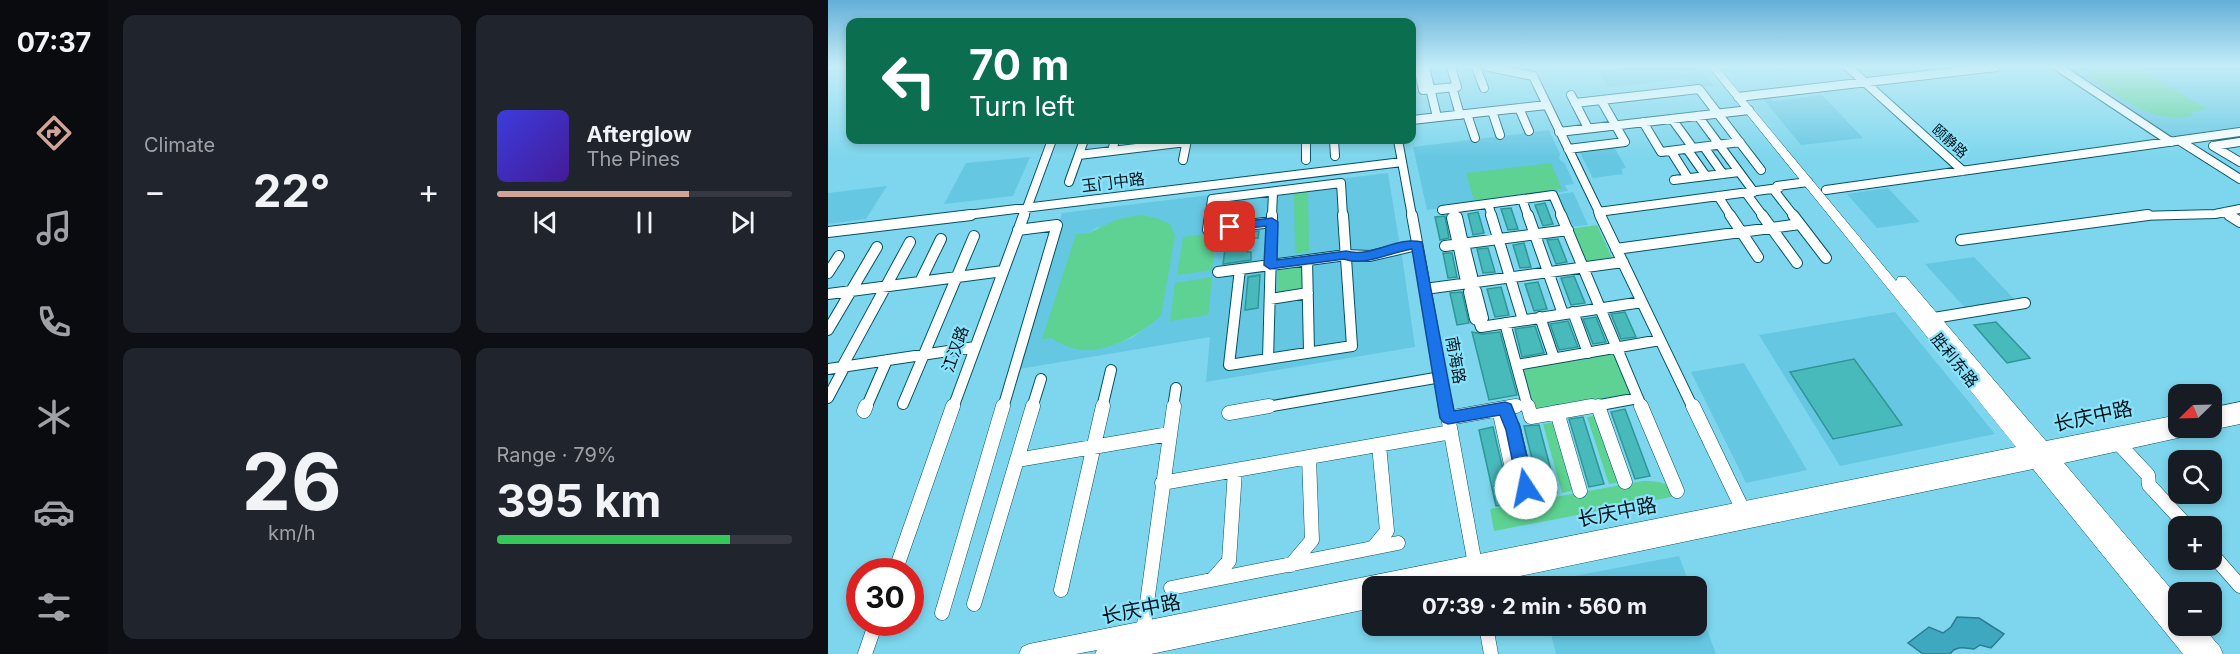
<!DOCTYPE html>
<html lang="en">
<head>
<meta charset="utf-8">
<style>
  :root { --surface:#171b24; --page:#20242c; --text:#f1f3f6; --muted:#9ea1a6; --line:#363941; --accent:#d2a498 }
  body { margin:0; font-family:Inter,"Noto Sans SC",sans-serif; background:var(--page); color:var(--text); height:100vh; display:flex; flex-direction:column; font-size:22px; white-space:nowrap }
  * { box-sizing:border-box; margin:0 }
  p { font-size:20px; color:var(--muted) }
  .icon { flex:none; width:33px; height:33px; fill:none; stroke:currentColor; stroke-width:2; stroke-linecap:round; stroke-linejoin:round }
  .map { position:relative; flex:1; overflow:hidden }
  .side { display:flex; flex-direction:column; gap:15px; padding:15px; background:#0d0f14; width:720px }
  .side>* { flex:none }
  .banner { position:absolute; left:18px; top:18px; width:570px; height:126px; border-radius:12px; box-shadow:0 3px 9px #0003; background:#0b6e4f; color:#fff; overflow:hidden }
  .needle { width:39px; rotate:247deg }
  .fabs { position:absolute; left:1340px; top:384px; display:grid; gap:12px }
  .fabs a { display:grid; place-items:center; width:54px; height:54px; border-radius:12px; background:var(--surface); box-shadow:0 3px 9px #0003; font-size:30px }
  .speed { position:absolute; left:18px; top:558px; display:flex; gap:12px; font-size:30px; font-weight:700; text-align:center }
  .speed>* { display:grid; place-content:center; width:78px; height:78px; border-radius:50%; background:var(--surface); box-shadow:0 3px 9px #0003; line-height:1 }
  .speed .limit { border:9px solid #d22; background:#fff; color:#111 }
  .pin { position:absolute; display:grid; place-items:center; width:51px; height:51px; color:#fff; margin:-26px; border-radius:12px; box-shadow:0 3px 9px #0006 }
  .me { position:absolute; width:66px; margin:-33px; rotate:349deg; stroke-linejoin:round; filter:drop-shadow(0 0 4px #0008) }
  .turn { display:flex; align-items:center; gap:21px; height:126px; padding:0 24px; font-size:27px }
  .turn .icon { width:78px; height:78px; stroke-width:2.5 }
  .turn b { display:block; font-size:42px; line-height:51px }
  .big { font-size:45px; font-weight:700; line-height:1.1 }
  .side .widget { flex:1; display:flex; flex-direction:column; justify-content:center; gap:9px; min-width:0; padding:0 21px; border-radius:12px; background:var(--page) }
  .side .dial { align-items:center; gap:0 }
  .dial b { font-size:78px; line-height:1 }
  .song { display:flex; align-items:center; gap:18px }
  .cover { width:72px; height:72px; border-radius:9px; background:linear-gradient(135deg,hsl(240 70% 55%),hsl(260 70% 35%)) }
  .played { height:6px; border-radius:3px; background:linear-gradient(90deg,var(--accent) 65%,var(--line) 65%) }
  .keys { display:flex; justify-content:space-around; direction:ltr }
  .heat { display:flex; justify-content:space-between; align-items:center; font-size:33px; direction:ltr }
  .charge { height:9px; border-radius:4px; background:linear-gradient(90deg,#34c759 79%,var(--line) 0) }
  .side .tiles { flex:1; display:grid; gap:15px; grid-template-columns:repeat(2,1fr) }
  .trip { position:absolute; left:534px; top:576px; width:345px; height:60px; border-radius:12px; background:var(--surface); box-shadow:0 3px 9px #0003; font-weight:700; line-height:60px; text-align:center }
  main { display:flex; flex:1; min-height:0 }
  .tabs { display:flex; flex-direction:column; width:108px; justify-content:space-around; align-items:center; background:#090b0e; color:var(--muted) }
  .tabs .icon { width:42px; height:42px }
  .tabs .current { color:var(--accent) }
  .tabs b { font-size:27px; color:var(--text) }
  .map>svg:first-child { display:block }
  .built { fill:#66c7e2; fill-rule:evenodd }
  .green { fill:#5dd292 }
  .water { fill:#3fa8c1; stroke:#2c7b8e; stroke-width:1.5 }
  .building { fill:#49babc; stroke:#2f9697; stroke-width:1.5 }
  .lines { fill:none; stroke-linecap:round; stroke-linejoin:round }
  .minor-far2-casing { stroke:#005363; stroke-width:10 }
  .minor-far1-casing { stroke:#005363; stroke-width:12 }
  .minor-casing { stroke:#005363; stroke-width:15 }
  .major-casing { stroke:#005363; stroke-width:1 }
  .minor-far2 { stroke:#fff; stroke-width:8 }
  .minor-far1 { stroke:#fff; stroke-width:10 }
  .minor { stroke:#fff; stroke-width:14 }
  .major { fill:#fff; fill-rule:evenodd }
  .route { fill:#1a73e8; stroke:#114b97; stroke-width:1.5 }
  .labels { text-anchor:middle; stroke-width:4.5; stroke-linejoin:round; paint-order:stroke }
  .far-street-label { font-size:14px; fill:#001118; stroke:#8ae3fa }
  .street-label { font-size:16px; fill:#001118; stroke:#8ae3fa }
  .near-street-label { font-size:20px; fill:#001118; stroke:#8ae3fa }
</style>
</head>
<body>
<main>
<nav class="tabs">
<b>07:37</b>
<svg class="icon current" aria-label="directions" viewBox="0 0 24 24"><path d="M12 3l9 9-9 9-9-9zM9 14v-3h6M13 9l2 2-2 2"/></svg>
<svg class="icon" aria-label="music" viewBox="0 0 24 24"><path d="M9 18V5l10-2v13"/><circle cx="6" cy="18" r="3"/><circle cx="16" cy="16" r="3"/></svg>
<svg class="icon" aria-label="phone" viewBox="0 0 24 24"><path d="M5 4h4l2 5-3 2q2 4 5 5l2-3 5 2v4C11 20 4 13 5 4z"/></svg>
<svg class="icon" aria-label="climate" viewBox="0 0 24 24"><path d="M12 3v18M4 7l16 10M4 17L20 7"/></svg>
<svg class="icon" aria-label="car" viewBox="0 0 24 24"><path d="M5 17H2v-5l4-1 3-4h7l3 4 3 1v5h-3M9 17h6M6 11h13"/><circle cx="7" cy="17" r="2"/><circle cx="17" cy="17" r="2"/></svg>
<svg class="icon" aria-label="filters" viewBox="0 0 24 24"><path d="M4 7h16M4 17h16"/><circle cx="9" cy="7" r="2"/><circle cx="15" cy="17" r="2"/></svg>
</nav>
<section class="side">
<div class="tiles">
<div class="widget"><p>Climate</p>
<div class="heat"><a>−</a><b class="big">22°</b><a>+</a></div>
</div>
<div class="widget">
<div class="song"><i class="cover"></i><div><b>Afterglow</b><p>The Pines</p></div></div>
<div class="played"></div>
<div class="keys"><svg class="icon" aria-label="previous" viewBox="0 0 24 24"><path d="M18 5L8 12l10 7zM5 5v14"/></svg><svg class="icon" aria-label="pause" viewBox="0 0 24 24"><path d="M8 5v14M16 5v14"/></svg><svg class="icon" aria-label="next" viewBox="0 0 24 24"><path d="M6 5l10 7-10 7zM19 5v14"/></svg></div>
</div>
<div class="widget dial"><b>26</b><p>km/h</p></div>
<div class="widget"><p>Range · 79%</p><b class="big">395 km</b><div class="charge"></div></div>
</div>
</section>
<div class="map">
<svg width="1412" height="654" viewBox="0 0 1412 654">
  <rect width="100%" height="100%" fill="#7dd6ed"/>
  <path class="built" d="M808 67H871L886 86 865 88 857 79 780 87 770 71Z
    M1235 67H1412V128L1342 138Z
    M994 95 1035 138 973 145 935 99 943 98 945 101Z
    M721 130 732 154 731 159 737 164 746 184 737 185 740 191 599 210 585 147Z
    M785 145 798 168 793 169 795 174 765 178 750 149Z
    M202 157 185 196 116 204 138 163Z
    M560 173 571 240 569 243 571 254 574 256 587 347 378 382 382 337 191 369 234 213ZM270 227 333 316 304 338 282 346 224 338 261 233Z
    M59 186 38 219 0 224V193Z
    M1060 188 1092 222 1049 228 1019 194Z
    M745 192 760 225 741 227 727 195Z
    M1146 257 1189 302 1139 310 1097 264Z
    M1067 312 1167 434 1012 466 931 335Z
    M916 363 979 470 918 483 863 372Z
    M851 556 862 586H711L710 583Z
    M869 603 888 654H728L721 626H868Z"/>
  <path class="green" d="M1264 67H1308L1379 109 1362 112 1366 115C1328 126 1295 99 1265 80L1260 74Z
    M723 163 734 189 646 200 638 173Z
    M480 190 481 252 467 253 466 192Z
    M312 215 328 218 342 224 347 236 333 316C304 341 259 365 224 338L214 339 248 234 261 233 290 219Z
    M769 225 785 260 756 264 741 229Z
    M388 233 384 270 349 275 355 237Z
    M474 266 475 292 449 296 450 270Z
    M384 277 380 315 342 321 347 283Z
    M786 350 805 395 708 413 694 366Z
    M770 415 793 482 781 484 759 417Z
    M727 422 747 490 734 493 715 424Z
    M815 481C830 481 842 482 848 496L666 531 662 509Z"/>
  <path class="water" d="M1129 617 1151 618 1176 634 1163 648 1152 645 1146 649C1137 648 1128 645 1122 654H1095L1080 643 1101 627 1115 633 1123 627Z"/>
  <path class="building" d="M717 203 725 224 715 226 707 205Z
    M683 208 690 229 680 230 673 209Z
    M650 212 656 233 645 235 640 214Z
    M617 216 621 238 612 240 607 217Z
    M431 231 430 238 420 239 419 252H423V260L395 264 399 235Z
    M730 239 739 262 728 264 719 240Z
    M696 243 703 267 692 268 685 245Z
    M660 248 667 272 655 273 649 249Z
    M615 253H624L629 277 620 278Z
    M432 275 430 308 417 310 420 277Z
    M746 276 757 303 743 305 733 278Z
    M710 282 719 309 706 311 697 284Z
    M673 287 681 315 667 317 659 289Z
    M634 292 641 323 629 325 622 293Z
    M797 312 808 337 793 339 783 314Z
    M768 317 778 342 765 344 755 319Z
    M740 321 750 347 731 350 722 324Z
    M1168 322 1202 358 1179 363 1146 325Z
    M707 326 716 353 694 357 687 329Z
    M644 332 654 334 672 332 689 395 661 400Z
    M1026 359 1074 425 1005 439 962 372Z
    M797 409 822 476 807 479 783 412Z
    M755 417 776 484 761 487 741 419Z
    M711 425 729 493 713 496 696 426Z
    M665 427 683 504 668 506 651 430Z"/>
  <g class="lines">
    <g class="minor-far2-casing">
      <path id="minor-far2" d="M590 67 595 90 629 87 623 67
        M597 67 609 117
        M648 67 656 88
        M661 67 705 76
        M1020 67 1135 171
        M1230 67 1343 142
        M705 76 773 216
        M624 87 632 115
        M743 95 760 128
        M910 97 1168 67
        M747 103 871 89 933 170
        M691 108 701 131
        M664 111 672 135
        M639 114 647 138
        M870 116 926 192
        M844 119 865 148
        M584 120 719 105
        M815 122 833 152 912 142
        M731 132 921 110
        M478 140V160
        M506 140 507 156
        M570 140 584 216
        M1352 141 1412 179
        M1385 146 1412 162
        M1385 146 1412 142
        M876 147 895 174
        M740 149 797 142 773 100
        M859 149 878 176
        M284 151 287 140
        M843 151 860 178
        M251 155 358 142
        M355 160 359 140
        M846 180 911 172
        M241 182 256 140
        M945 189 966 216
        M998 190 1412 132
        M918 193 935 216
        M890 196 903 216
        M694 199 700 216
        M660 204 664 216
        M614 210 725 195 734 216
        M770 212 951 188 949 186 980 182
        M1397 212 1403 216
        M131 216 574 162
        M196 216 224 140
        M382 216 384 199 513 183 515 216
        M444 216 445 192
        M1309 216 1387 214 1412 209"/>
    </g>
    <g class="minor-far1-casing">
      <path id="minor-far1" d="M382 215 380 230 444 222
        M584 215 619 408
        M663 215 695 320
        M700 215 735 314
        M733 215 814 408
        M772 215 865 408
        M902 215 930 257
        M934 215 969 263
        M965 215 998 258
        M1401 215 1412 222
        M626 216 629 217 634 239 632 242 629 240 624 218Z
        M0 232 143 215
        M1133 240 1320 215
        M617 246 740 230
        M633 246 637 248 644 276 641 279 637 277 631 248Z
        M788 249 972 224
        M479 260 481 352
        M412 269 401 365 524 346 515 215
        M390 272 518 255 542 256 589 245
        M0 273 11 256
        M92 282 113 239
        M597 289 795 262
        M644 289 648 291 655 318 651 321 647 319 641 292Z
        M0 294 175 271
        M442 299 480 293
        M745 312 760 353
        M712 317 726 358
        M1106 318 1197 303
        M651 321 653 327 814 302
        M677 323 700 408
        M0 330 49 247
        M440 359 444 215
        M689 365 832 340
        M14 367 82 242
        M0 369 147 347
        M0 398 17 366
        M75 404 146 236
        M770 405 771 408
        M38 408 59 360
        M125 408 196 215
        M175 408 229 225 190 230
        M204 408 213 379
        M274 408 283 370
        M345 408 348 388
        M433 408 613 377
        M679 408 700 404
        M756 408 810 398"/>
    </g>
    <g class="minor-casing">
      <path id="minor" d="M618 406 651 586
        M700 406 703 417 764 406
        M770 406 797 482
        M813 406 849 491
        M865 406 915 510
        M671 409 688 487 695 490 699 485 685 427 681 424 677 408
        M36 411 38 406
        M729 412 752 491
        M401 413 441 406
        M620 418 688 406
        M1291 444 1320 475 1321 485 1359 526
        M189 460 341 434
        M334 483 623 432
        M545 548 559 531 551 445
        M1383 553 1412 586
        M463 565 484 540 481 458
        M67 572 125 406
        M385 579 401 561 407 471
        M343 588 570 543
        M233 590 275 406
        M146 604 205 406
        M114 613 175 406
        M658 626 663 654
        M315 632 346 406
        M37 654 48 622"/>
    </g>
    <g class="major-casing">
      <path id="major" d="M881 67H890L1068 281 1070 277H1078L1218 441 1350 415V428H1375L1373 432 1368 434 1236 463 1350 597V626H1374L1392 647 1395 654H1355L1205 469 644 586H596L598 582 575 586H544V608L323 654H267L269 650 248 654H191L194 647 201 644 1188 447Z
        M1412 402V424L1383 430 1378 428H1383V408Z"/>
    </g>
    <use href="#minor-far2" class="minor-far2"/>
    <use href="#minor-far1" class="minor-far1"/>
    <use href="#minor" class="minor"/>
    <use href="#major" class="major"/>
  </g>
  <linearGradient id="sky" x2="0" y2="1"><stop stop-color="#64afd8"/><stop offset="0.42" stop-color="#c4edf7"/><stop offset="1" stop-color="#c4edf7" stop-opacity="0"/></linearGradient>
  <rect width="1412" height="158" fill="url(#sky)"/>
  <path class="route" d="M444 218 450 222 449 260 518 251C544 258 568 236 594 242L626 411 677 402 683 404 692 427 706 488 704 493 698 495 692 493 690 488 678 430 672 415 620 424 615 422 612 418 584 249C563 252 536 267 516 259L442 269 436 265 438 226 402 231 396 227 402 223Z"/>
  <g class="labels">
    <g class="far-street-label">
      <text transform="translate(1122 141) rotate(42)" y="5">颐静路</text>
    </g>
    <g class="street-label">
      <text transform="translate(285 182) rotate(-7)" y="6">玉门中路</text>
      <text transform="translate(127 349) rotate(-70)" y="6">江汉路</text>
      <text transform="translate(628 360) rotate(80)" y="6">南海路</text>
      <text transform="translate(1127 360) rotate(51)" y="6">胜利东路</text>
    </g>
    <g class="near-street-label">
      <text transform="translate(1265 416) rotate(-12)" y="7">长庆中路</text>
      <text transform="translate(789 512) rotate(-11)" y="7">长庆中路</text>
      <text transform="translate(313 609) rotate(-11)" y="7">长庆中路</text>
    </g>
  </g>
</svg>
<div class="fabs">
<a><svg class="needle" viewBox="-14 -14 28 28"><path d="M0-13l5 13h-10z" fill="#e53935"/><path d="M0 13l5-13h-10z" fill="#9ea1a6"/></svg></a>
<a><svg class="icon" aria-label="search" viewBox="0 0 24 24"><circle cx="10" cy="10" r="6"/><path d="M15 15l6 6"/></svg></a>
<a>+</a>
<a>−</a>
</div>
<div class="speed"><div class="limit">30</div></div>
<div class="pin" style="left:402px;top:227px;background:#d93025"><svg class="icon" aria-label="arrive" viewBox="0 0 24 24"><path d="M6 21V4h12l-3 4 3 4H6"/></svg></div>
<svg class="me" style="left:698px;top:488px" viewBox="-20 -20 40 40"><circle r="19" fill="#fff"/><path d="M0-13L10 11 0 6-10 11z" fill="#1a73e8"/></svg>
<div class="trip">07:39 · 2 min · 560 m</div>
<div class="banner">
<div class="turn"><svg class="icon" aria-label="left" viewBox="0 0 24 24"><path d="M17 20v-9H6M10 6l-5 5 5 5"/></svg><div><b>70 m</b>Turn left</div></div>
</div>
</div>
</main>
</body>
</html>
